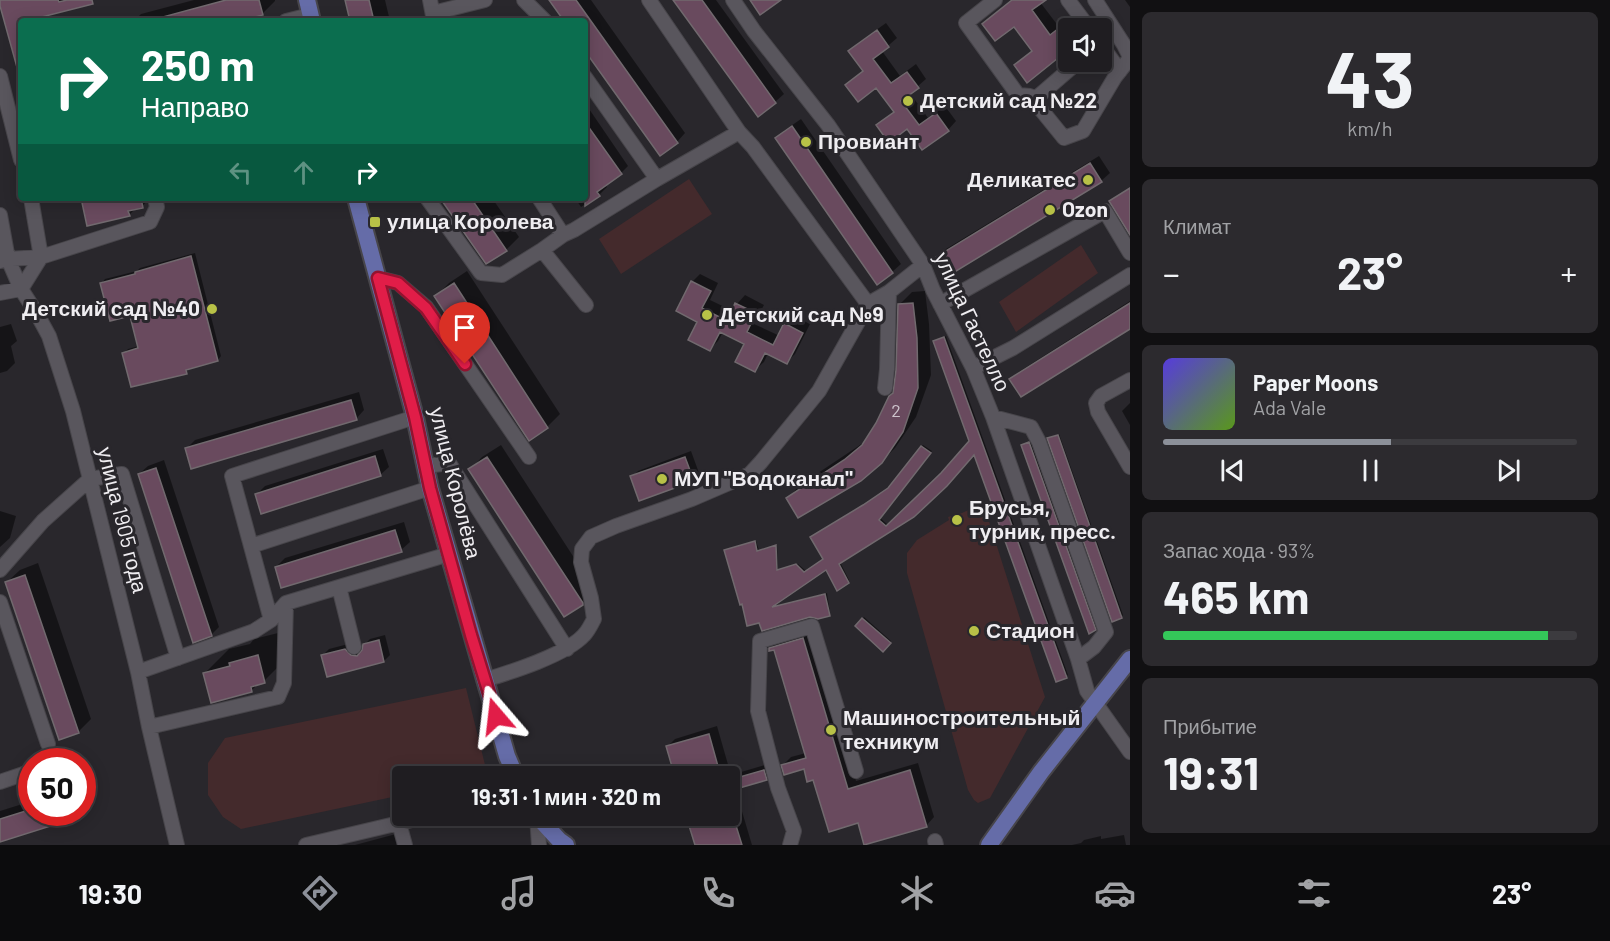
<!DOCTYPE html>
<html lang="ru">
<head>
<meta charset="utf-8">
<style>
  :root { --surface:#1f1d21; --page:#2c2a2e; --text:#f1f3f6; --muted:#a1a2a5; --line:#3c3b3f; --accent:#8c9099 }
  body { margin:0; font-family:Barlow,sans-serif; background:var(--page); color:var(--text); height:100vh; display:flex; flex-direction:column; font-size:22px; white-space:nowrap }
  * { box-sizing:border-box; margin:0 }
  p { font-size:20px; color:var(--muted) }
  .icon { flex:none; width:33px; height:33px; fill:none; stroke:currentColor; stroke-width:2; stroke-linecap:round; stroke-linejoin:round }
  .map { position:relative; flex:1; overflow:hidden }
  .side { display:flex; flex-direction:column; gap:12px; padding:12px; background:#111012; width:480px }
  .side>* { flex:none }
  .banner { position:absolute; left:18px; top:18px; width:570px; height:183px; border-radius:6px; box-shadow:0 3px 15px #0003,0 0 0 2px var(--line); background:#0b6e4f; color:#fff; overflow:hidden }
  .buttons { position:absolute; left:1058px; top:18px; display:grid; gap:12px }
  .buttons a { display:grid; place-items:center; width:54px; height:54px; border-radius:6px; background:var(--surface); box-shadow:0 3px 15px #0003,0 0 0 2px var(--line); font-size:30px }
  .speed { position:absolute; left:18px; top:748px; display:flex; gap:12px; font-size:30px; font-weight:700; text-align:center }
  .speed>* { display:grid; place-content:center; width:78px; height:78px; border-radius:50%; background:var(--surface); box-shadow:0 3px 15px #0003,0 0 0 2px var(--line); line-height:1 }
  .speed .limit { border:9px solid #d22; background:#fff; color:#111 }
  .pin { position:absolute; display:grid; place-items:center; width:51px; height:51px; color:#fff; margin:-62px -26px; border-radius:50% 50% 50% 0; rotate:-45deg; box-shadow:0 0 6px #0007 }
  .pin .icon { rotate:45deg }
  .me { position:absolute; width:66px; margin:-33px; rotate:343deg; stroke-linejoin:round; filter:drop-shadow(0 0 4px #0008) }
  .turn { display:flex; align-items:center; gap:21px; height:126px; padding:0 24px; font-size:27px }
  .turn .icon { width:78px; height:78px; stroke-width:2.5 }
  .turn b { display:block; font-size:42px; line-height:51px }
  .lanes { display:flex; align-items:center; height:57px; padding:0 24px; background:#0003; justify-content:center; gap:30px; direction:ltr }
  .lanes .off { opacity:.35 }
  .big { font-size:45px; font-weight:700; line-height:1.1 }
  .side .widget { flex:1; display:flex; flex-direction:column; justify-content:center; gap:9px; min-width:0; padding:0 21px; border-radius:9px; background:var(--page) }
  .side .dial { align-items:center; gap:0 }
  .dial b { font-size:78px; line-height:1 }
  .song { display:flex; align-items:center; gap:18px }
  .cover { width:72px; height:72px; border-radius:9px; background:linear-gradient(135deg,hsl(250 70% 55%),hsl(90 70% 35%)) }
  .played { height:6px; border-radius:3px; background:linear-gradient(90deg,var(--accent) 55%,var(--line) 55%) }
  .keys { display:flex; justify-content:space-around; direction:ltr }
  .heat { display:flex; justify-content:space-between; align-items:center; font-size:33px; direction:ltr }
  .charge { height:9px; border-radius:4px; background:linear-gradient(90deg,#34c759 93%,var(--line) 0) }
  .trip { position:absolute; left:392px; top:766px; width:348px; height:60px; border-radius:6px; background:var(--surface); box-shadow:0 3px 15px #0003,0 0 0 2px var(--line); font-weight:700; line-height:60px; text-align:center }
  .tab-bar { display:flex; height:96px; justify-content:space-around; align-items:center; background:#0c0c0d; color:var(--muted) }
  .tab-bar .icon { width:42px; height:42px }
  .tab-bar .on { color:var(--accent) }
  .tab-bar b { font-size:27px; color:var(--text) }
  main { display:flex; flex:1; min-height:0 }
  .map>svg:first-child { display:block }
  .green { fill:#442a2c }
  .shadow { fill:#0007 }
  .building { fill:#694a5e; stroke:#71696e; stroke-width:1.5 }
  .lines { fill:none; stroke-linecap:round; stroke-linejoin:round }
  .minor-casing { stroke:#47454a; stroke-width:16 }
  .major-casing { stroke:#47454a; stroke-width:20 }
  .minor { stroke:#59565d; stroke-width:14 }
  .major { stroke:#656ca8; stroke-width:16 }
  .route-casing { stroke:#92132f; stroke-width:15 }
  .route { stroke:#e11d48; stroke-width:10 }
  .poi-dot { fill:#b8c147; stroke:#29272c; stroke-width:2 }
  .labels { text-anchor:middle; stroke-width:6; stroke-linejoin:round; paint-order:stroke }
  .number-label { font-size:18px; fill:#cec4cc }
  .poi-label { font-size:21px; font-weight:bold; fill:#efedf1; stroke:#29272c; text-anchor:start }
  .street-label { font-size:21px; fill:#efedf1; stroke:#29272c }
</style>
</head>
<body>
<main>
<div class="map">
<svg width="1130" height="845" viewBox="0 0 1130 845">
  <rect width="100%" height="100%" fill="#29272c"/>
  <path class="green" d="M689 179 712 214 621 274 599 239Z
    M1081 245 1098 273 1016 332 999 302Z
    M977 506 986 512 1045 697 990 798 978 803 974 800 968 790 907 573V553L917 540 949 520 948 517 962 513Z
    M466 688 488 777H402V795L241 829 223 817 208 795V763L225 738Z"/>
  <path class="shadow" d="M0 0H84L43 15 45 21H21V76Z
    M194 0H275V1L262 14 234 21H134L141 14Z
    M346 0H385L390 21H351Z
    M551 0H591L685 133 677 142 585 48V21H565Z
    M675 0H716L784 94 775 102Z
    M1012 0H1043L1040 2 1059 27 1078 13 1090 28H1068V48L1016 65 1033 50 1014 25 984 24Z
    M1125 0H1130V7Z
    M886 23 897 38 882 51 900 76 916 64 926 79 910 93 928 118 945 106 956 121 948 130 878 125 895 111 876 86 847 85 864 70 850 51 858 43Z
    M585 103 628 166 621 173 605 184 607 187 599 195 581 207 575 198H585Z
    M801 119 901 264 892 272 777 138 785 130Z
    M1099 156 1110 173 1101 181 938 257 946 249Z
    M83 198H151L142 206 136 208 129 215Z
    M443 198H492L519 237 506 250Z
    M195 253 221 356 218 360 190 368 186 372 124 353 128 349 139 346 131 314 102 283 105 279 137 271 140 268Z
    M467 271 560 414 547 427 436 296 449 283Z
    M700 274 718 283 710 300 733 311 737 304 745 295 764 305 754 324 780 336 785 324 794 316 810 324 795 354 787 362 768 353 764 362 755 370 746 343 723 332 718 341 710 349 699 321 692 282Z
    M925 291 929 324 931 375 916 417 895 448 881 462 788 498 800 485 866 441 877 424 895 390 899 305 912 292Z
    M1130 301V327L1011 379 1020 371Z
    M11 324 17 341 11 346 15 363 7 371 0 373V327Z
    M946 336 1068 675 1066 676 975 453 948 483 840 562 849 580 848 581 827 568 769 607 827 593 830 613 829 615 809 616 763 629 727 549 756 541 759 550 777 545 778 570 798 564 806 571 824 559 866 504 891 487 923 445 932 451 880 518 888 525 943 474 971 441 935 341Z
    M359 392 364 410 356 419 186 449 195 440Z
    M1130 403V425L1122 411Z
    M1059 434 1123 615 1121 617 1050 437Z
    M1031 442 1097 628 1094 631 1025 444Z
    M501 445 595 590 582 604 470 470 482 457Z
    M383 449 389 467 380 475 257 494 265 486Z
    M691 451 699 473 693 480 632 477 638 471Z
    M164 460 219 627 211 635 139 474 148 466Z
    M0 511 16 516 10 538 0 547Z
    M404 522 410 542 401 550 276 567 285 558Z
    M38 563 91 719 78 732 7 582 20 570Z
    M864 617 891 641 883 650 857 626Z
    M811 631 856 781 918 763 934 817 926 826 859 821 805 767 783 765 791 757 806 753 775 648H770L779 640Z
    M282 632 288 657 264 681 259 683 252 690 205 673 229 649 250 644 254 639Z
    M385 635 390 655 384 661 323 655 329 649 352 643 357 650H364V645L370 639Z
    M717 726 731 775 772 763 774 771 766 779 735 788 752 845H696L688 816H729V777H676L667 747 675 739Z
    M84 784 90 803 82 811V785Z
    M32 801V813H80L0 841V811Z
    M396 834 399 845H355Z
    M1124 835 1126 845H1072L1081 843 1084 840 1101 836V839Z"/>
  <path class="building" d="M0 0H58L59 2 67 0H92L93 4 26 21H21V71H18L0 6Z
    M226 0H259L263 15 240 21H159V18Z
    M345 0H369L374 21H350Z
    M549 0H576L678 143 660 156 585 51V21H564Z
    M673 0H702L776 103 758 117Z
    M750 0H781L760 15Z
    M1012 0H1046L1032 10 1050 35 1068 21V50L1027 83 1014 65 1032 51 1014 27 995 41 982 24Z
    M877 30 889 47 873 59 891 83 907 72 919 88 901 101 919 125 936 113 949 131 922 150 907 129 889 143 876 125 894 112 876 88 858 102 845 85 863 71 848 51Z
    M585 122 622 174 597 192 600 196 585 206Z
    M792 126 893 273 877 285 775 138Z
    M1090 163 1102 182 948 276 936 257Z
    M1130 188V235L1109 201Z
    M81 198H141L143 208 128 211 130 216 87 226Z
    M440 198H471L507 251 486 264Z
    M191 256 218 361 186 370 187 374 131 387 122 353 138 348 130 316 110 321 100 283 135 274V272Z
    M691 281 711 291 702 308 727 321 735 303 756 313 747 332 773 345 784 323 803 333 787 364 765 353 755 372 735 362 744 344 720 332 710 351 688 340 697 322 676 311Z
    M454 283 548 428 529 441 434 296Z
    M913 303 917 338 918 388 903 432 882 463 861 481 798 518 786 498 844 460 862 445 876 423 889 396 893 393 896 370 898 304Z
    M1130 303V329L1021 397 1009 379Z
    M944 337 1067 678 1056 682 974 455 947 486 914 517 839 564 849 583 837 591 826 570 772 607 825 594 830 616 818 619 810 617 762 631 759 623 747 626 742 604 740 605 724 550 755 541 757 551 776 545 777 570 796 564 804 572 823 559 810 537 863 505 888 488 921 446 931 453 879 520 886 526 941 473 969 441 933 341Z
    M351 400 357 420 191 469 185 448Z
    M1058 435 1122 618 1112 622 1047 438Z
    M1029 442 1096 630 1089 634 1021 445Z
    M375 456 381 476 261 514 255 494Z
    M487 457 583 603V605L564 617 468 469Z
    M685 457 694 481 639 501 630 476Z
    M156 468 212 636 193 643 138 474Z
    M395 530 402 552 281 588 275 567Z
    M25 575 79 733 59 740 5 582Z
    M862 618 891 643 883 652 855 626Z
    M803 638 848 789 910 770 927 827 864 845 858 823 829 832 813 780 807 782 804 769 784 775 781 765 806 758 774 650 769 651V648Z
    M379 640 384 662 327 677 321 655 345 649 351 655 357 656 362 650 363 644Z
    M258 655 265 683 251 687 252 692 211 703 203 673 230 666 229 663Z
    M709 734 721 777H675L666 746Z
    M764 770 767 780 729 791V780Z
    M32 809V813H84L85 815 0 842V819Z
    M686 816H733L742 845H695Z"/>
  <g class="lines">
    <g class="minor-casing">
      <path id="minor" d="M430 0 434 21
        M524 0 545 21
        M649 0 739 132 753 147 868 304
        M733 0 754 31 828 125 923 265 933 290 973 368 993 417 1078 659 1087 691 1130 752
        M995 0 966 23 1018 95 1030 96 1064 138 1083 131 1115 77 1130 58
        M1068 0 1089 28
        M1095 0 1124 45 1130 57
        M433 13 485 0
        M286 21 310 15
        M1101 45 1120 71
        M0 76 21 160
        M585 77 657 179
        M1034 100 1078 62
        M427 198 481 273 502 275 542 250 563 235 574 230 657 179 739 132
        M539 198 563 235
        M0 215 8 259 21 289 37 314 49 336 73 411 138 672 149 727 177 845
        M542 250 586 305
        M0 261 8 259 41 257 150 222 157 207 155 198
        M378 278 398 283 426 307 529 457
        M0 293 21 289 41 257 31 198
        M940 304 1105 211 1130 253
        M973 368 1013 348 1130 275
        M1130 380 1101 396 1096 403 1098 412 1130 467
        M885 388 887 369 889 292
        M993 417 1031 427 1039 442 1106 632 1094 647 1078 659
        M426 466 449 463 567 649
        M251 546 430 488
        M0 570 43 521 90 479 122 474 178 658
        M339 587 354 647
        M0 602 48 744
        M271 620 232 476 415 417
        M138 672 254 631 271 620 286 603 449 554
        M485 680C511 672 566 655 584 635 588 631 591 625 594 619L591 598 581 562 582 549 591 537 616 526 692 499 750 474 761 462 819 391 868 304 889 292 923 265
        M149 727 278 697 284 683 286 603
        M0 782 32 771
        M537 817 539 845
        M399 823 405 845
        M935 841 936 845
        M306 845 429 816
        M790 845 794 831 778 788 758 711 760 641 812 626 856 771"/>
    </g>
    <g class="major-casing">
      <path id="major" d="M307 0 312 21
        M356 198 415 417 430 488 507 756 516 777
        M537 816 559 840 566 845
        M989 845 1041 772 1130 659"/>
    </g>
    <use href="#minor" class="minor"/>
    <use href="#major" class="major"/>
  </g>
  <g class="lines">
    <g class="route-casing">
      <path id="route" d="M465 364 426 308 398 283 378 278 415 417 430 488 471 635 496 716"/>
    </g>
    <use href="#route" class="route"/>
  </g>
  <g class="poi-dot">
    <circle cx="908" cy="101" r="6"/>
    <circle cx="806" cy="142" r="6"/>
    <circle cx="1088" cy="180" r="6"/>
    <circle cx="1050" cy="210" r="6"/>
    <rect x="369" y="216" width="12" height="12" rx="3"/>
    <circle cx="212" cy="309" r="6"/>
    <circle cx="707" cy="315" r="6"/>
    <circle cx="662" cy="479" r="6"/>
    <circle cx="957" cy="520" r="6"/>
    <circle cx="974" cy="631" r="6"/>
    <circle cx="831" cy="730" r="6"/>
  </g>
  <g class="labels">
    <g class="number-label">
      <text x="896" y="417">2</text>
    </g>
    <g class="poi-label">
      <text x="920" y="108">Детский сад №22</text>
      <text x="818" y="149">Провиант</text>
      <text x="1076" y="187" text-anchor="end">Деликатес</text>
      <text x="1062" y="217">Ozon</text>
      <text x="387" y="229">улица Королева</text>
      <text x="200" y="316" text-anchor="end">Детский сад №40</text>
      <text x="719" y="322">Детский сад №9</text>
      <text x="674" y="486">МУП "Водоканал"</text>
      <text x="969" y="515">Брусья,<tspan x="969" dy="24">турник, пресс.</tspan></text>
      <text x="986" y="638">Стадион</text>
      <text x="843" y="725">Машиностроительный<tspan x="843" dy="24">техникум</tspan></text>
    </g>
    <g class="street-label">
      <text transform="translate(972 322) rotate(65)" y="7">улица Гастелло</text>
      <text transform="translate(455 483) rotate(76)" y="7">улица Королёва</text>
      <text transform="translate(122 520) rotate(76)" y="7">улица 1905 года</text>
    </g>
  </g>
</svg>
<div class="buttons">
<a><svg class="icon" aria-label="sound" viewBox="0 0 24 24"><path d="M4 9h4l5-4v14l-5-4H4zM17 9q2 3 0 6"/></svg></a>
</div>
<div class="speed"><div class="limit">50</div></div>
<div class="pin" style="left:465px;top:364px;background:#d93025"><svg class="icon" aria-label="arrive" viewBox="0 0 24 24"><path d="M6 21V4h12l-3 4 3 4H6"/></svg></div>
<svg class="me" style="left:496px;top:716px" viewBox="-20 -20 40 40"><path d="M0-17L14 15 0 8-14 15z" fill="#e11d48" stroke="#fff" stroke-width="4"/></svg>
<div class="trip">19:31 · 1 мин · 320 m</div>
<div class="banner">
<div class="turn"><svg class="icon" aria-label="right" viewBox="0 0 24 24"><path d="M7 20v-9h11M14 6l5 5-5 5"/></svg><div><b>250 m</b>Направо</div></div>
<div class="lanes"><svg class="icon off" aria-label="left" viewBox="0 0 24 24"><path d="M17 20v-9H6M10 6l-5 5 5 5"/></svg><svg class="icon off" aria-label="ahead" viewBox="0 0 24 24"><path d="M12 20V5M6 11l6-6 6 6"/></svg><svg class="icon" aria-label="right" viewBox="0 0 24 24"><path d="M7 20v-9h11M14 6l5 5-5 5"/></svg></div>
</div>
</div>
<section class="side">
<div class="widget dial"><b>43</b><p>km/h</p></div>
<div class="widget"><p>Климат</p>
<div class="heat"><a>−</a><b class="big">23°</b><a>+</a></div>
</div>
<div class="widget">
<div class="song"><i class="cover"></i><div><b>Paper Moons</b><p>Ada Vale</p></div></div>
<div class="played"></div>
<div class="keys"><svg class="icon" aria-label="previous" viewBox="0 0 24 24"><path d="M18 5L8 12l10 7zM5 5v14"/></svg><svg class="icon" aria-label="pause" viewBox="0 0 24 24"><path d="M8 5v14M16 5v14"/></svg><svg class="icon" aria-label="next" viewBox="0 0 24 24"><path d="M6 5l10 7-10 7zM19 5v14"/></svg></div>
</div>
<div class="widget"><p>Запас хода · 93%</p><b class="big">465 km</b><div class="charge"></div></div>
<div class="widget"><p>Прибытие</p><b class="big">19:31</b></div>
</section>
</main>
<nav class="tab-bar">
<b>19:30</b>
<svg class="icon on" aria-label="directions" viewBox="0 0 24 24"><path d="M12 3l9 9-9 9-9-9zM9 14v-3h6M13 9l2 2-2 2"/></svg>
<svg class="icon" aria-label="music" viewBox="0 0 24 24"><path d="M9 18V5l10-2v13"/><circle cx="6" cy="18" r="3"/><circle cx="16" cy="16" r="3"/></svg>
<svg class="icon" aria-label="phone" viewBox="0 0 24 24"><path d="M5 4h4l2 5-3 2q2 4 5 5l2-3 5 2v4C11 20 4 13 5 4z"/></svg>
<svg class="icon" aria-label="climate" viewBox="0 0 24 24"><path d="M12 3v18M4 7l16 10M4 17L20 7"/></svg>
<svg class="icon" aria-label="car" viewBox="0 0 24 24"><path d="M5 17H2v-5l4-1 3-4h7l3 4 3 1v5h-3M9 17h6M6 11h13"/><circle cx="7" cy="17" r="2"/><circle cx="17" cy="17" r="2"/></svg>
<svg class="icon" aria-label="filters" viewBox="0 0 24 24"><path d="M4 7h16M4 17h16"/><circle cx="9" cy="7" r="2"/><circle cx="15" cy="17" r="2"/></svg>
<b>23°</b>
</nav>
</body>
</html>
